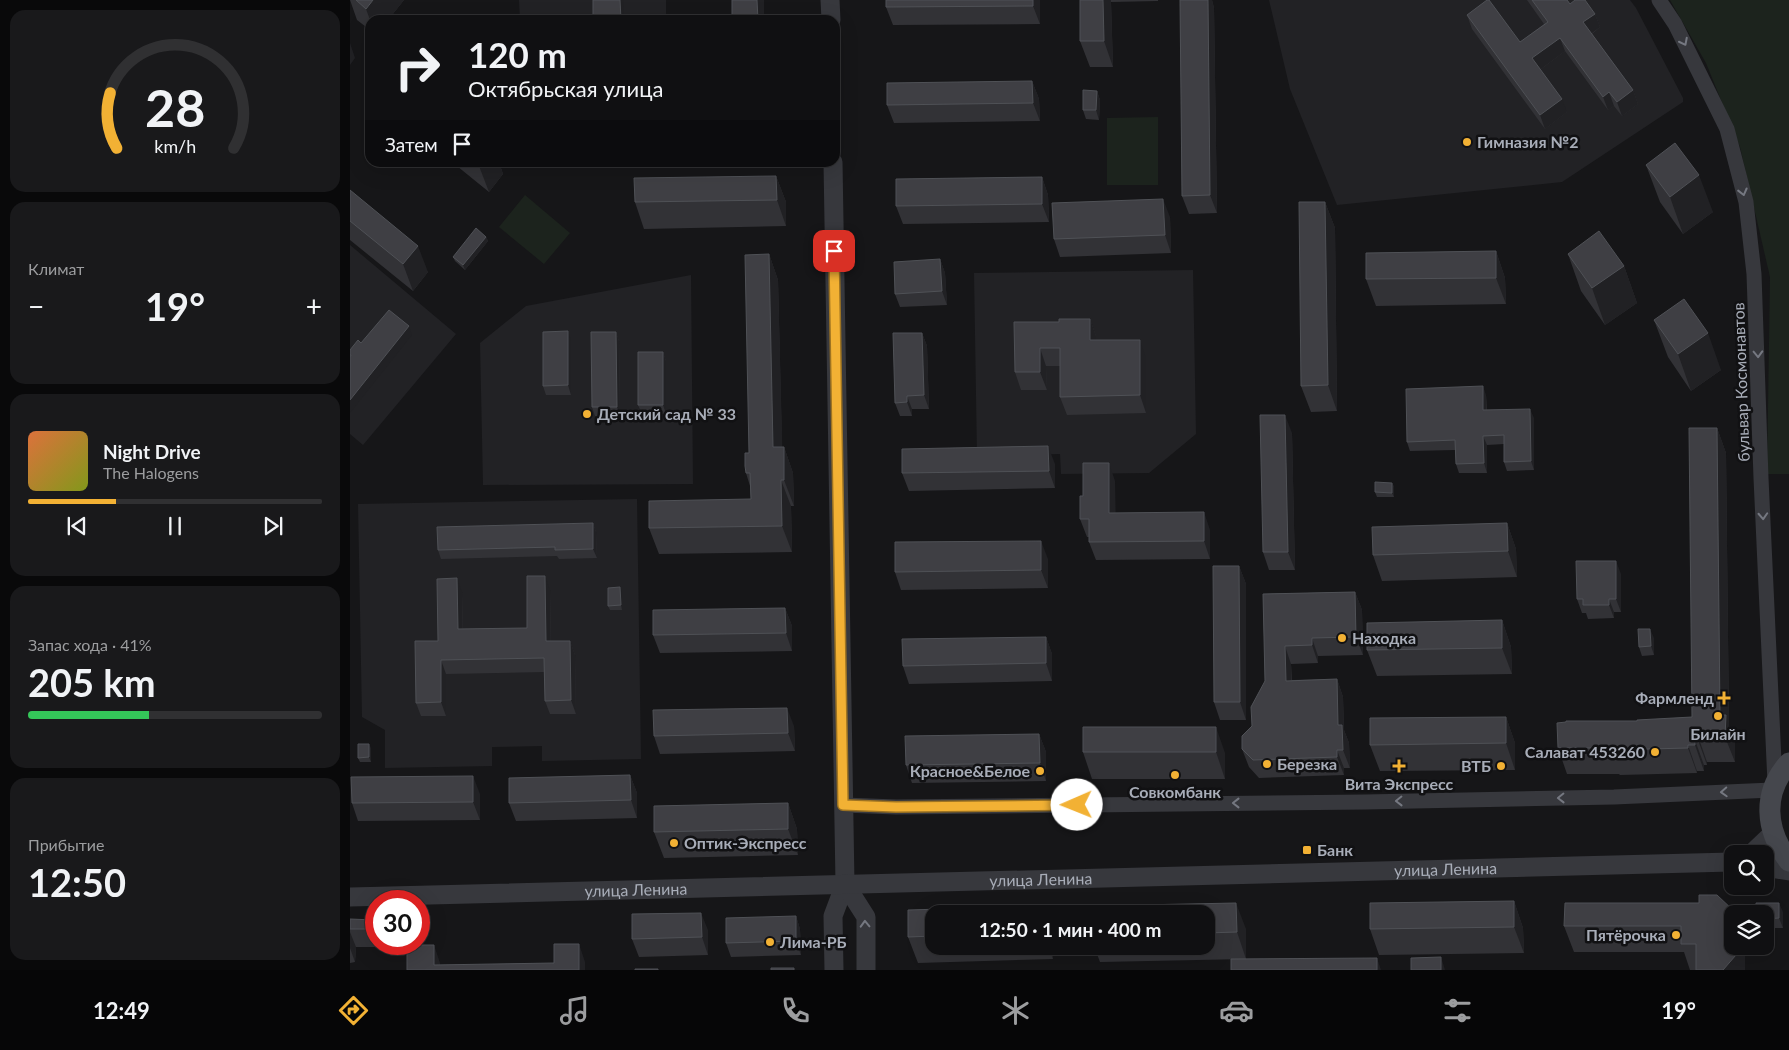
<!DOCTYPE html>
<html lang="ru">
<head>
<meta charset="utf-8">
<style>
  :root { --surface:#101012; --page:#19191b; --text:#f1f3f6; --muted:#9c9d9f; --line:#303032; --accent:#f2b134 }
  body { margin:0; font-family:Lato,sans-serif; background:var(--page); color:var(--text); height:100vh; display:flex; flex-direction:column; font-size:19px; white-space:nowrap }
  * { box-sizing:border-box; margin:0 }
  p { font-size:16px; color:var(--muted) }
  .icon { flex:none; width:28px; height:28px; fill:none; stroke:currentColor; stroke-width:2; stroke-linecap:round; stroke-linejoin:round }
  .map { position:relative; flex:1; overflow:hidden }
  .side { display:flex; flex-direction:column; gap:10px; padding:10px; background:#09090a; width:350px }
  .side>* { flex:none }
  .banner { position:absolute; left:15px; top:15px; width:475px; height:152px; border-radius:15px; box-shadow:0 5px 20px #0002,0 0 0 1px var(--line); background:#101012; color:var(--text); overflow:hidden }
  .controls { position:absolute; left:1374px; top:845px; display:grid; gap:10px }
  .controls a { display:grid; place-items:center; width:50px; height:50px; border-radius:10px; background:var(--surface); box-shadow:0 5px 20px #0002,0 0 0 1px var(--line); font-size:25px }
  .speed { position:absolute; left:15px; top:890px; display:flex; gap:10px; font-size:25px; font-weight:700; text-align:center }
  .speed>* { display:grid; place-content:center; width:65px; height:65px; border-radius:50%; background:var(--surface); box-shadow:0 5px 20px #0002,0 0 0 1px var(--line); line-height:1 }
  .speed .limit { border:8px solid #d22; background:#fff; color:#111 }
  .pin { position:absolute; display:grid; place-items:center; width:42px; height:42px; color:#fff; margin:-21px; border-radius:10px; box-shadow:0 2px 8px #0006 }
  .me { position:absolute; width:55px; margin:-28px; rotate:269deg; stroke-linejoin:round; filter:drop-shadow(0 0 4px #0008) }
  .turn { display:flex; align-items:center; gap:18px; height:105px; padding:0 20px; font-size:22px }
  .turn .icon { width:65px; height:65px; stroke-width:2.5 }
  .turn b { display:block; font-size:35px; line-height:42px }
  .then { display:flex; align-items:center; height:48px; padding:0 20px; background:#0003; gap:10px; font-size:19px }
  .big { font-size:38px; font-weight:700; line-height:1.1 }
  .side .widget { flex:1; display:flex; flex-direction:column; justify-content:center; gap:8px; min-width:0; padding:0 18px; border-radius:15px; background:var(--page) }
  .side .dial { align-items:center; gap:0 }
  .dial svg { height:130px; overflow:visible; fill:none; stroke:var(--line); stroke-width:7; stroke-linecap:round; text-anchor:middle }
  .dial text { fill:var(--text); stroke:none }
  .song { display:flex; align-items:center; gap:15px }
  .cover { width:60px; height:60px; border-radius:8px; background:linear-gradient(135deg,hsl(20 70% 55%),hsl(70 70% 35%)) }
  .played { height:5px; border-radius:2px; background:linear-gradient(90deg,var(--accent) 30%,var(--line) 30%) }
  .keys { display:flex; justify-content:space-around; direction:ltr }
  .heat { display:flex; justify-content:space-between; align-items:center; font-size:28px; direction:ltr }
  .charge { height:8px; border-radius:4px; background:linear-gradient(90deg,#34c759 41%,var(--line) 0) }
  .trip { position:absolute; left:575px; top:905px; width:290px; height:50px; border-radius:15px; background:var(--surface); box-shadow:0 5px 20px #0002,0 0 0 1px var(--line); font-weight:700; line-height:50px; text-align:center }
  .tab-bar { display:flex; height:80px; justify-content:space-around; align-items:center; background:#060607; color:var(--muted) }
  .tab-bar .icon { width:35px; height:35px }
  .tab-bar .on { color:var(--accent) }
  .tab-bar b { font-size:22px; color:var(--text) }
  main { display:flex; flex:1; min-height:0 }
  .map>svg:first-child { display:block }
  .built { fill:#222225 }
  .green { fill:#1c231d }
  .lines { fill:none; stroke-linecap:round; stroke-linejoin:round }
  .minor { stroke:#37383d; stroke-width:15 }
  .tertiary { stroke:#37383d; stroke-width:19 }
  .secondary { stroke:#45474d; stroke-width:21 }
  .wall { fill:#323236 }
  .shaded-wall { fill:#212124 }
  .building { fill:#3f3f44; stroke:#4f5156 }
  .oneway { stroke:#757881 }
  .route-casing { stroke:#9d7322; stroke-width:12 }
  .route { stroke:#f2b134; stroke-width:9 }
  .poi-dot { fill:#f2b134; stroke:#111113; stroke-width:2 }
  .labels { text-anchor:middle; stroke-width:5; stroke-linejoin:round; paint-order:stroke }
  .poi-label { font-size:16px; font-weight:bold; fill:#a8adb8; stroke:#111113; text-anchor:start }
  .street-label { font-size:16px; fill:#a8adb8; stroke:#111113 }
</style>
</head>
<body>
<main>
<section class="side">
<div class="widget dial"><svg viewBox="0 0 100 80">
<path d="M14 69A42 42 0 1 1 86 69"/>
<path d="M14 69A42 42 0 0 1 10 35" stroke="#f2b134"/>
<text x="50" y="56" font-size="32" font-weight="700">28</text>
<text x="50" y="72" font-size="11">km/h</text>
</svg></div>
<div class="widget"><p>Климат</p>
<div class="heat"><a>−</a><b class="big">19°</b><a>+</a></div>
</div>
<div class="widget">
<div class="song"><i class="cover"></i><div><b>Night Drive</b><p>The Halogens</p></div></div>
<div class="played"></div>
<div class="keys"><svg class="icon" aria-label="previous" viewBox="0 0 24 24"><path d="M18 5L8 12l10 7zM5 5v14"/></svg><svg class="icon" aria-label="pause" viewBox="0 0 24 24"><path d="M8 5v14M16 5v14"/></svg><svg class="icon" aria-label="next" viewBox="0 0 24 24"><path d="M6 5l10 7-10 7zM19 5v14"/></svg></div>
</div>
<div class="widget"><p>Запас хода · 41%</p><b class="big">205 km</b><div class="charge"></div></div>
<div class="widget"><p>Прибытие</p><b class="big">12:50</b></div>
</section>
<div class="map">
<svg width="1439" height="970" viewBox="0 0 1439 970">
  <rect width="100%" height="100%" fill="#161618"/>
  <path class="built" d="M169 0H316V20H170Z
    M919 0H1280L1286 8 1333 98V102L1212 182 987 205 940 89Z
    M0 245 106 334 13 445 0 434Z
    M843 270 846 434 799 473 711 474 710 454 627 456 624 273Z
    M341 275 343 484 133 485 130 343 176 306Z
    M287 499 291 759 192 761V746L142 747V766L35 768V730L12 717 8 504Z"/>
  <path class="green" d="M1320 0H1439V474H1417L1420 277 1390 147 1356 63Z
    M808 117V185H757V118Z
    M175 195 220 233 194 264 149 227Z"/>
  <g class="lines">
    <path class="minor" d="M1309 0 1325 24 1377 129 1396 202 1404 274 1411 478 1425 783
      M493 805 546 807 1015 802 1264 797 1422 790"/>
    <g class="tertiary">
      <path d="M480 0 481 20"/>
      <path d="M483 162 495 884 483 916 484 970"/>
      <path d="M1401 854 1423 833"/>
      <path d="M1415 867 1439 871"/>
      <path d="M495 884 516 917V970"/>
      <path id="s1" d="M0 897 1382 862"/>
    </g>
    <path class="secondary" d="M1439 763C1412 793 1415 830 1439 861"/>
  </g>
  <path class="wall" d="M0 0H54L38 20H20V30L7 20Z
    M690 0V24L543 25 536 7Z
    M730 0H808V1L761 2 763 67H740L730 41Z
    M830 0H862L864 8 867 213 839 214 832 196Z
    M1177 0H1217L1220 4 1245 14 1250 27 1242 34 1283 90 1288 104 1272 116 1264 106 1258 110 1215 51 1190 70 1217 112 1195 129 1122 29 1117 15 1170 42 1194 24Z
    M20 70V84L16 75Z
    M682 81 689 99 690 121 544 123 537 105Z
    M747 91 750 100 749 120 736 119 733 110Z
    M102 162H149L153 174 139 192Z
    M1296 165 1363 212 1333 234 1310 202Z
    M426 176 436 202V226L294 229 285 202Z
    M692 177 698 195 699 222 553 224 546 206Z
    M0 190 78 272 63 291 0 240Z
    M975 202 985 228 987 411 961 412 951 386Z
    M820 217 821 253 710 257 704 239Z
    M136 237 138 241 115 270 105 261 103 257Z
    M1146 251 1155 278 1156 304 1026 306 1016 279Z
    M419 254 428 280 432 447H434L443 473 444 506H441L442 552 309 554 299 528 401 499 400 486 396 473 399 453Z
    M1218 254 1274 266 1287 303 1255 325 1231 291Z
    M590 259 595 273 597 305 550 307 545 294Z
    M740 319 746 336V340L796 358V413L717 415 710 397V366H696L697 390H671L665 372 709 322Z
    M1304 320 1371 370 1341 391 1318 357Z
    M266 332 269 341 270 416H245L242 407Z
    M572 333 577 346 579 409H562V416H550L545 403Z
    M221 341V395H196L193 386Z
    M313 352 316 361V414H292L288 405Z
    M1136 395 1137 410 1184 418V470L1157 471 1154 462V444L1137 445V473H1109L1106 464 1105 450 1060 451 1057 442Z
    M1367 428 1376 453 1379 726 1385 741V762H1357V765H1354V771H1347V773L1270 775 1269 774H1217L1208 748 1216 722 1287 721 1342 717Z
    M942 433 945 570H919L913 552Z
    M705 464V488L559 491 552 473Z
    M765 481V513L860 530V559L746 560 739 542V537H737L730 519 733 496Z
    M1042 483 1044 487V497H1027L1025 492Z
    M243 523 246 532 247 558 209 559 207 556 91 559 88 550Z
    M1157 523 1166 549 1167 577 1032 581 1023 555Z
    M698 559V588L551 590 545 572Z
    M889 566 896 584V720H870L864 702Z
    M1271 574V612H1264V618L1238 619 1236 613H1232L1227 599Z
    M200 590 201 641H220L225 655 226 714H200L195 701 194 672 96 674V716H71L66 703 88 641 112 592 113 629 177 628Z
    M272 592V610H260L258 606Z
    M1005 592 1012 610 1013 655 968 656V663L941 664 942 680 987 679 993 697 994 730 999 743 1000 768H994V775L909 778 899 767 892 749 902 726 915 681 913 594Z
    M435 608 442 626V651L310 653 303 635Z
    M1152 620 1161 647 1162 674 1027 676 1017 650Z
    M696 637 702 654V681L559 684 553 666Z
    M1304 638V655L1292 656 1289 647Z
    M1156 717 1165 743V770L1030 771 1020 745Z
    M444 726 445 751 310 754 304 736Z
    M733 727 875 753V779H742L733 752Z
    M689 734 696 752V781L562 783 556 765Z
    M21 748V762H10L8 758Z
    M280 775 287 793V818L166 821 159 803Z
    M130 794V820L8 821 2 803Z
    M438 803 447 829 448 855 314 858 304 832Z
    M1164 901 1173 928 1174 953 1029 955 1020 929Z
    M1385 912 1386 914H1382V946H1395V970H1340L1334 952H1224L1214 926Z
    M1433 912V928H1415V914Z
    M584 914V946H702L703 959 568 963 558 937Z
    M856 914 896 929V959L750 962 744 946H856Z
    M446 916 450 929 451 955 381 957 376 943Z
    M0 919 24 920 26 927V944H30V947H6L5 962 0 963Z
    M358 930V955L289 957 282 939Z"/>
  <path class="shaded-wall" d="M23 0H54L38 20H20L16 9Z
    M270 0H273L274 20H271Z
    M407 0H414V20H408Z
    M683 0H690V24L683 6Z
    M753 0H761V2L763 67 754 41Z
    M858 0H862L864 8 867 213 860 195Z
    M1245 14 1250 27 1238 36 1233 22Z
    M1210 38 1215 51 1187 72 1182 58Z
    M0 43 5 58 0 65Z
    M682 81 689 99 690 121 683 103Z
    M1283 90 1288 104 1272 116 1267 102Z
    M747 91 750 100 749 120 746 110Z
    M1259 92 1264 106 1258 110 1253 97Z
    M1212 99 1217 112 1195 129 1190 115Z
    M132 162H149L153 174 139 192 129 166Z
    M1349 175 1363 212 1333 234 1320 197Z
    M426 176 436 202V226L427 200Z
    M692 177 698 195 699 222 692 204Z
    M813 199 820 217 821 253 815 235Z
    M975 202 985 228 987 411 978 385Z
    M136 237 138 241 115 270 113 265Z
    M68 246 78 272 63 291 53 264Z
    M1146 251 1155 278 1156 304 1146 278Z
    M419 254 428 280 433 474 423 447Z
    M590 259 595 273 597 305 592 291Z
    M1274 266 1287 303 1255 325 1242 288Z
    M740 319 746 336V358L740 340Z
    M59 326 62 335 0 413V400Z
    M218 331 221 341V395L218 385Z
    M266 332 269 341 270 416 267 407Z
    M572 333 577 346 579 409 574 395Z
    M1358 333 1371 370 1341 391 1328 354Z
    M790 340 796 358V413L790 395Z
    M690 348 696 366 697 390 690 372Z
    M313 352 316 361V414L313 405Z
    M1133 386 1136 395 1137 419 1133 410Z
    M557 396 562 409V416L557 402Z
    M1180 409 1184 418V470L1181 461Z
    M935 415 942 433 945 570 938 552Z
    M1367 428 1376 453 1379 726 1385 741V762L1375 737 1370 715Z
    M1133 436 1137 445V473L1134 463Z
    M698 446 705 464V488L699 471Z
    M434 447 443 473 444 506 434 480Z
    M759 463 765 481 766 531 759 513Z
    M431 480 441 506 442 552 432 526Z
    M1042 483 1044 487V497L1042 493Z
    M854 512 860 530V559L854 541Z
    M243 523 246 532 247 558 243 549Z
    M1157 523 1166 549 1167 577 1158 551Z
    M691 541 698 559V588L691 570Z
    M1266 561 1271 574V612L1266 599Z
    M889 566 896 584V720L890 702Z
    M195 576 200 590 201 655 196 641Z
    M107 578 112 592 113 643 108 629Z
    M270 587 272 592V610L271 605Z
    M1005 592 1012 610 1013 655 1006 637Z
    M1259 599 1264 612V618L1259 605Z
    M435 608 442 626V651L436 633Z
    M1152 620 1161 647 1162 674 1152 648Z
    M1300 629 1304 638V655L1301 646Z
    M696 637 702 654V681L696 663Z
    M962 638 968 656V663L962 645Z
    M220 641 225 655 226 714 221 700Z
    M935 646 941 664 942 699 936 681Z
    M91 660 96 674V716L91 702Z
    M987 679 993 697 994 730 999 743 1000 768 993 750 988 725Z
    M437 708 444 726 445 751 438 733Z
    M1156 717 1165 743V770L1156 743Z
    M866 727 875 753V779L866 752Z
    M689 734 696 752V781L690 763Z
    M1348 736 1357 762V765L1348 740Z
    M1345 740 1354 765V771L1345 745Z
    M19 744 21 748V762L19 757Z
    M1338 745 1347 771V773L1338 748Z
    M987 750 994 768V775L987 757Z
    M280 775 287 793V818L281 800Z
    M123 776 130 794V820L123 802Z
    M438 803 447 829 448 855 438 829Z
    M1164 901 1173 928 1174 953 1164 927Z
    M886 903 896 929V959L887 932Z
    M1429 903 1433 912V928L1429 918Z
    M351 913 358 930V955L352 937Z
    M446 916 450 929 451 955 446 941Z
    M24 920 26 927V937L23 929Z
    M0 932 6 947 5 962 0 948Z
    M229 944 235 962V970H229Z
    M84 945 90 963V970L84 965Z
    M698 946H702L703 959Z
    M1385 946H1395V970H1373Z
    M1091 957 1095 970H1091Z
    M1027 958 1031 970H1027Z"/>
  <path class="building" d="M6 0H23L16 9Z
    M243 0H270L271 20H243Z
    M382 0H407L408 20H382Z
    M536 0H683V6L536 7Z
    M730 0H753L754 41H730Z
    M830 0H858L860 195 832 196Z
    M1137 0H1139L1170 42 1198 22 1182 0H1217L1220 4 1225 0H1235L1245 14 1233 22 1283 90 1267 102 1259 92 1253 97 1210 38 1182 58 1212 99 1190 115 1117 15Z
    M20 70V78L16 75Z
    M682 81 683 103 537 105V83Z
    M733 90 747 91 746 110H733Z
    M1325 143 1349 175 1320 197 1296 165Z
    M125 162H132L129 166Z
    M426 176 427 200 285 202 284 178Z
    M692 177V204L546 206V179Z
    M0 190 68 246 53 264 0 221Z
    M813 199 815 235 704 239 702 203Z
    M949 202H975L978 385 951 386Z
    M126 228 136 237 113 265 103 257Z
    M1249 231 1274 266 1242 288 1218 254Z
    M1146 251V278L1016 279V253Z
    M419 254 423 447H434V480H431L432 526 299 528V501L401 499 400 473H396L395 466V453H399L395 255Z
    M590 259 592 291 545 294 544 262Z
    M1334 299 1358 333 1328 354 1304 320Z
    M39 310 59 326 0 400V357L1 355H0V350L8 340 11 343Z
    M709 319H740V340H790V395L710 397V348H690V372H665L664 322H709Z
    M218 331V385L193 386V332Z
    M241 332H266L267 407H242Z
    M543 333H572L574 395 557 396V402L545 403Z
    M288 352H313V405H288Z
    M1133 386V410L1180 409 1181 461 1154 462V435L1133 436 1134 463 1106 464 1105 440 1057 442 1056 389Z
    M910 415H935L938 552H913Z
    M1339 428H1367L1370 715H1376L1375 737 1348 736V740H1345V745H1338V748L1260 750V748H1208L1207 723 1216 722V721H1287V720L1342 717Z
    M698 446 699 471 552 473V449Z
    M733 463H759V513L854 512V541L739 542V519H730V496H733Z
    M1025 482 1042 483V493L1025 492Z
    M243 523V549L205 550V547L88 550 87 527Z
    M1157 523 1158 551 1023 555 1022 527Z
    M691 541V570L545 572V542Z
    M1226 561H1266V599H1259V605H1233V599H1227Z
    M863 566H889L890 702H864Z
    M177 576H195L196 641H220L221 700 195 701 194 658 91 660V702L66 703 65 641H88L87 579 107 578 108 629 177 628Z
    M270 587 271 605 258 606V588Z
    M1005 592 1006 637 962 638V645L935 646 936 681 987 679 988 725H992L993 750H987V757L903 760 892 749V736L902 726 901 707 915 681 913 594Z
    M435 608 436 633 303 635V610Z
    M1152 620V648L1017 650V623Z
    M1288 629H1300L1301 646 1289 647Z
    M696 637V663L553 666 552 639Z
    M437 708 438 733 304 736 303 710Z
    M1156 717V743L1020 745V718Z
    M733 727H866V752H733Z
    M689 734 690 763 556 765 555 736Z
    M8 744H19V757L8 758Z
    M280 775 281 800 159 803V778Z
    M123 776V802L2 803 1 777Z
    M438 803V829L304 832V806Z
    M1349 895H1367L1385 912V914H1382V946H1385L1386 955 1373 970H1346V944H1331V926H1214L1215 903H1349Z
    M1164 901V927L1020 929V903Z
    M886 903 887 932 856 933V914H740V906Z
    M1406 903H1429V918L1415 919V914H1406Z
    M693 906V914H584V936L558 937V910Z
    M351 913 352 937 282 939V914Z
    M446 916V941L376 943V918Z
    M0 919 24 920 23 929H0Z
    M204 944H229V970H57V945H84V965L204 963Z
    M1091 957V970H1061V958Z
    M1027 958V970H881V959Z
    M421 968H444V970H421Z
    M285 969H308V970H285Z"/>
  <defs><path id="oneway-chevron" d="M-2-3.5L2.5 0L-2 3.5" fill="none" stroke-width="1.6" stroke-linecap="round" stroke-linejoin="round" transform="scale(1.25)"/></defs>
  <g class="oneway">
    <use href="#oneway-chevron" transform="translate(1334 42) rotate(63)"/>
    <use href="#oneway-chevron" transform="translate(1393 192) rotate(76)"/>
    <use href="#oneway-chevron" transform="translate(1408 354) rotate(88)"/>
    <use href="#oneway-chevron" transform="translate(1413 516) rotate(87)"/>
    <use href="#oneway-chevron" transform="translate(1374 792) rotate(177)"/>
    <use href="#oneway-chevron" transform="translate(1211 798) rotate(179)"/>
    <use href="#oneway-chevron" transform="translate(1049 801) rotate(179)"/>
    <use href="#oneway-chevron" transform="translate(886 803) rotate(180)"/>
    <use href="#oneway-chevron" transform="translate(515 924) rotate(-92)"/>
  </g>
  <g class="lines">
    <g class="route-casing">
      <path id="route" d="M484 251 493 805 546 807 727 805"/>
    </g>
    <use href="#route" class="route"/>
  </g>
  <g class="poi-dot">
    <circle cx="1117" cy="142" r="5"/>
    <circle cx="237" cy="414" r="5"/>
    <circle cx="992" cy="638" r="5"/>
    <path d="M1371.5 690.5h5v5h5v5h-5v5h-5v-5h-5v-5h5z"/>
    <circle cx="1368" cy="716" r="5"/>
    <circle cx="1305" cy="752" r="5"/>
    <circle cx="917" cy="764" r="5"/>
    <path d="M1046.5 758.5h5v5h5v5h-5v5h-5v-5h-5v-5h5z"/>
    <circle cx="1151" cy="766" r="5"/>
    <circle cx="690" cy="771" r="5"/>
    <circle cx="825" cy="775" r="5"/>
    <circle cx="324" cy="843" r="5"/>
    <rect x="952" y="845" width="10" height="10" rx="2.5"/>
    <circle cx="1326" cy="935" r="5"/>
    <circle cx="420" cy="942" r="5"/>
  </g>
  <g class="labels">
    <g class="poi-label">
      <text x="1127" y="148">Гимназия №2</text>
      <text x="247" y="420">Детский сад № 33</text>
      <text x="1002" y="644">Находка</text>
      <text x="1364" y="704" text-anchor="end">Фармленд</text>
      <text x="1368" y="740" text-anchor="middle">Билайн</text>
      <text x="1295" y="758" text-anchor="end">Салават 453260</text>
      <text x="927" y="770">Березка</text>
      <text x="1141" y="772" text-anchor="end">ВТБ</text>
      <text x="680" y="777" text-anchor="end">Красное&amp;Белое</text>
      <text x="1049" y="790" text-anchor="middle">Вита Экспресс</text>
      <text x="825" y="798" text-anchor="middle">Совкомбанк</text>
      <text x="334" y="849">Оптик-Экспресс</text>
      <text x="967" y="856">Банк</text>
      <text x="1316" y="941" text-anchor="end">Пятёрочка</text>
      <text x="430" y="948">Лима-РБ</text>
    </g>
    <g class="street-label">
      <text transform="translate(1391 382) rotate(-92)" y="6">бульвар Космонавтов</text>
      <text dy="6" stroke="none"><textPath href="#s1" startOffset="1096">улица Ленина</textPath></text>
      <text dy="6" stroke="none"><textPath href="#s1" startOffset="691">улица Ленина</textPath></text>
      <text dy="6" stroke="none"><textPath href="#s1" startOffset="286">улица Ленина</textPath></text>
    </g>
  </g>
</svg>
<div class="controls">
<a><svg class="icon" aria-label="search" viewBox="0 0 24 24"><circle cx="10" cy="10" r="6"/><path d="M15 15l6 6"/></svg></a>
<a><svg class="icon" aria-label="layers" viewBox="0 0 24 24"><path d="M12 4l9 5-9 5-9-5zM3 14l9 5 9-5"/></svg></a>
</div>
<div class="speed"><div class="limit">30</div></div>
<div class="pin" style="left:484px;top:251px;background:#d93025"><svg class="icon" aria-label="arrive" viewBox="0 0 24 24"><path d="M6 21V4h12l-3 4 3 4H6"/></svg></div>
<svg class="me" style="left:727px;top:805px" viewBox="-20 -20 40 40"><circle r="19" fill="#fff"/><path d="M0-13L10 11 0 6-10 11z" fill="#f2b134"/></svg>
<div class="trip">12:50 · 1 мин · 400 m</div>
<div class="banner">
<div class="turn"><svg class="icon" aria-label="right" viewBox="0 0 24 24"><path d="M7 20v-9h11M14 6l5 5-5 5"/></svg><div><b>120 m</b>Октябрьская улица</div></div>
<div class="then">Затем<svg class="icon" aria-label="arrive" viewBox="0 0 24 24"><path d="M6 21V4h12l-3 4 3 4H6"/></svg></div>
</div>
</div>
</main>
<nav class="tab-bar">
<b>12:49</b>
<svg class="icon on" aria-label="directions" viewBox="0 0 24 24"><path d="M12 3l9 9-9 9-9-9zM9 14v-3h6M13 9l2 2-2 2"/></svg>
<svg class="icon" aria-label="music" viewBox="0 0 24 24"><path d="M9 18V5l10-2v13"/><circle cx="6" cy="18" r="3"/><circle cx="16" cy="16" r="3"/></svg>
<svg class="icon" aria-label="phone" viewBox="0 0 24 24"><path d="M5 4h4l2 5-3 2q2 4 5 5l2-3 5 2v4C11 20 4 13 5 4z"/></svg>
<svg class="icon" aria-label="climate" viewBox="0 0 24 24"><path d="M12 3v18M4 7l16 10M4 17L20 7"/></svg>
<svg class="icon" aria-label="car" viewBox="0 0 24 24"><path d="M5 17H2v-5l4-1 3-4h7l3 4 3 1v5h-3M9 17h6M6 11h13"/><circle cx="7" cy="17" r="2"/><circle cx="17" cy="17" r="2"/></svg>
<svg class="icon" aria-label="filters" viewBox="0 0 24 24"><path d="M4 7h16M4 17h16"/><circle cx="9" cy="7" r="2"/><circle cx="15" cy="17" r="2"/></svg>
<b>19°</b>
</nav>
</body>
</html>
